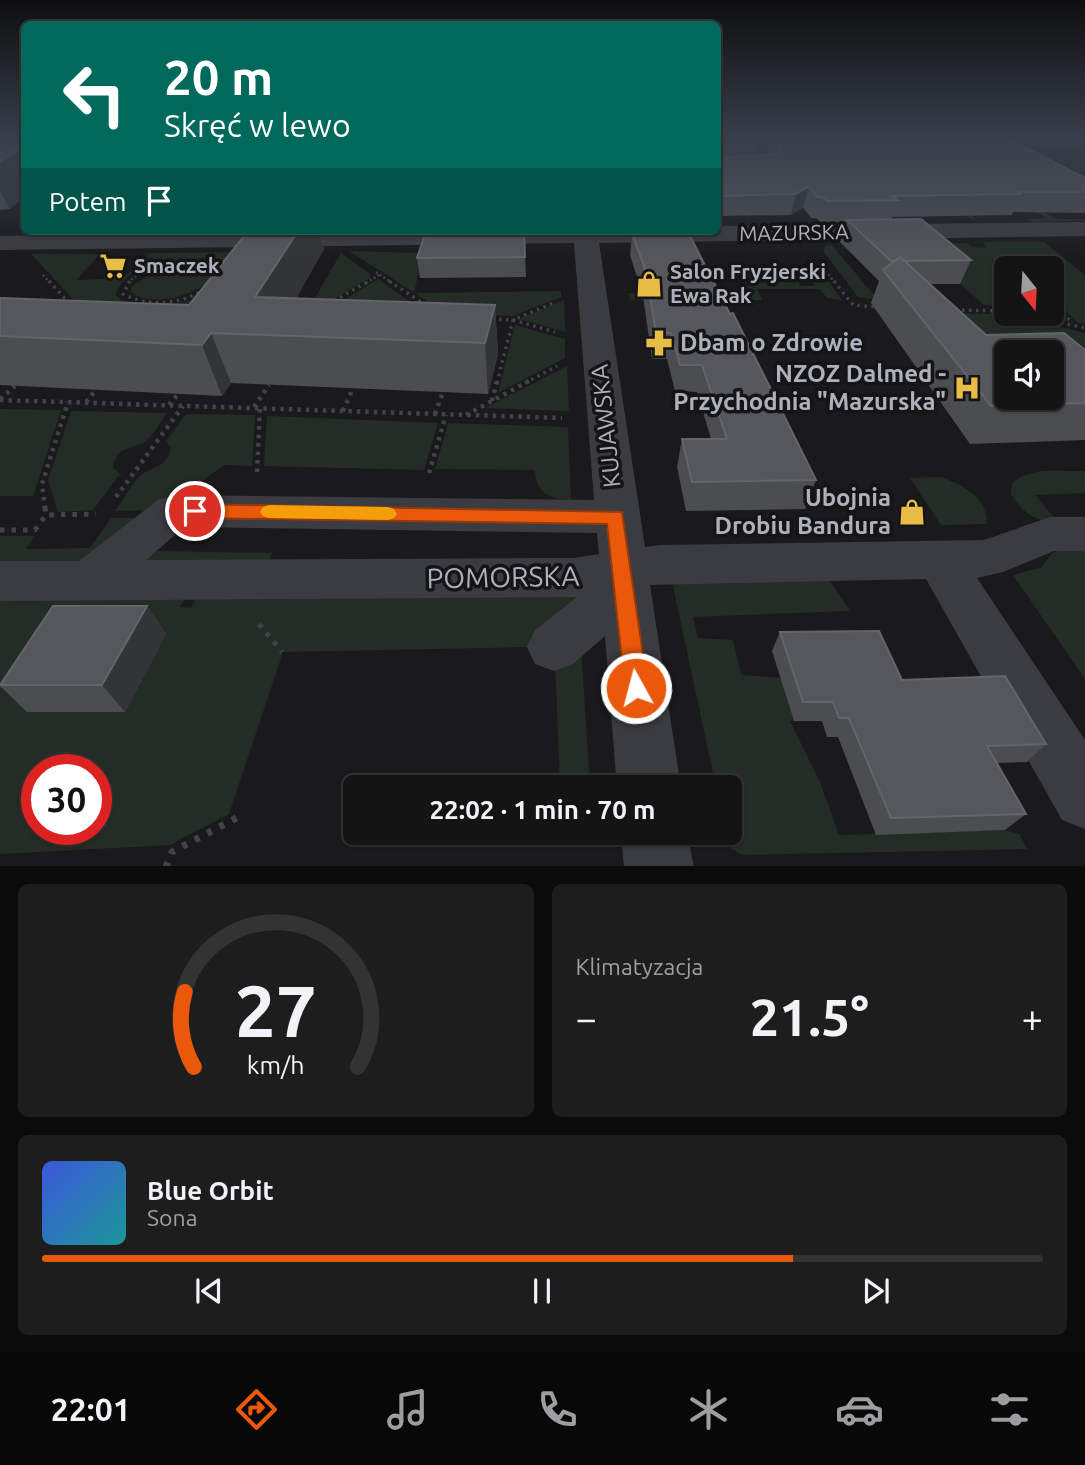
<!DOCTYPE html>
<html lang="pl">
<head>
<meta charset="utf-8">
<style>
  :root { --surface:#141415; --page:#1d1d1e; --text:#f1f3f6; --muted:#9d9ea0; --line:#333334; --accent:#ea580c }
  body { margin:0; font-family:Ubuntu,sans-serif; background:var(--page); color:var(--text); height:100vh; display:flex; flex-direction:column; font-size:26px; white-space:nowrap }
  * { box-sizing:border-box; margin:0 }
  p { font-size:23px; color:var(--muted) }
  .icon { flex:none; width:38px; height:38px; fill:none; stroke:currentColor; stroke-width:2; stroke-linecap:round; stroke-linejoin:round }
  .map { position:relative; height:866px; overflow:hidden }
  .details { display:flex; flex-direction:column; gap:18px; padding:18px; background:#0b0b0c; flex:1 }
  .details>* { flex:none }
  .hud { position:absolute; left:21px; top:21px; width:700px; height:214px; border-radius:10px; box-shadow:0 2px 5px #0004,0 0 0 2px var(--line); background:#00695c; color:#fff; overflow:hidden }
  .needle { width:46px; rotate:162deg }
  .fabs { position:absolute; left:994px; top:256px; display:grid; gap:14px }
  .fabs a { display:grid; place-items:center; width:70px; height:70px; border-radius:10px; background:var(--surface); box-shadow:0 2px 5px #0004,0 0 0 2px var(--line); font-size:35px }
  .speed { position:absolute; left:21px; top:754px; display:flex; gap:14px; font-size:35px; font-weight:700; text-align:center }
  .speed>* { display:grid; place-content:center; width:91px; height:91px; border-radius:50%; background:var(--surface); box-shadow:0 2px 5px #0004,0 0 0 2px var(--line); line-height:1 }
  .speed .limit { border:10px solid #d22; background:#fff; color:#111 }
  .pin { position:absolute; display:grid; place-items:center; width:60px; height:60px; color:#fff; margin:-30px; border:4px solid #fff; border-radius:50%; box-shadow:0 2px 7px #0007 }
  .me { position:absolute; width:77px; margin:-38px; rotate:353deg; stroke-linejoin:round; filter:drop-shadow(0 0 5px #0008) }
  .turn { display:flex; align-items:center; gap:24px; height:147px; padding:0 28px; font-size:32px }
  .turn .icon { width:91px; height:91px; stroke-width:2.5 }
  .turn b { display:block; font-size:49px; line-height:60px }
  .then { display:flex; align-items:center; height:66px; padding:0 28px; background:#0003; gap:14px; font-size:26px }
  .big { font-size:52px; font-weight:600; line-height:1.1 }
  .details .widget { flex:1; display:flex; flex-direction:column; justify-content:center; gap:10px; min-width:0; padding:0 24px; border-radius:10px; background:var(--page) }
  .details .dial { align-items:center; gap:0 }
  .dial svg { height:182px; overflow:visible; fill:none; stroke:var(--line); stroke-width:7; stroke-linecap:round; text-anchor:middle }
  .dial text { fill:var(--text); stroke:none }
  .song { display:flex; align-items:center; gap:21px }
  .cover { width:84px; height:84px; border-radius:10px; background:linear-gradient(135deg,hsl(230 70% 55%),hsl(180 70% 35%)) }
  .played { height:7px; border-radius:4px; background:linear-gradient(90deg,var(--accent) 75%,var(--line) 75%) }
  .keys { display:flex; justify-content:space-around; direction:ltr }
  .heat { display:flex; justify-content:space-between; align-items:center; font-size:38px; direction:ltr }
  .details .tiles { flex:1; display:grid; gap:18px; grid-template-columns:1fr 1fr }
  .widget:last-child { grid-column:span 2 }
  .trip { position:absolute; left:343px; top:775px; width:399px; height:70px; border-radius:10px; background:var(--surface); box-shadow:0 2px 5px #0004,0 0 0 2px var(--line); font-weight:600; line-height:70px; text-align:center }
  .tabs { display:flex; height:112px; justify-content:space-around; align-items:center; background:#080808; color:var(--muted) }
  .tabs .icon { width:49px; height:49px }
  .tabs .current { color:var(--accent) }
  .tabs b { font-size:32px; color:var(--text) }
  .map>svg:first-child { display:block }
  .green { fill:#242c26; fill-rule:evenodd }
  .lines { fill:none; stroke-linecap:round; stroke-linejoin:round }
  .path-far4 { stroke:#414348; stroke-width:2.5; stroke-dasharray:2 2.5; stroke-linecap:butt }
  .path-far3 { stroke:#414348; stroke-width:3.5; stroke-dasharray:2.5 4.5; stroke-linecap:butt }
  .path-far2 { stroke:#414348; stroke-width:4.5; stroke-dasharray:3.5 5; stroke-linecap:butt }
  .path-far1 { stroke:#414348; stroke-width:5; stroke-dasharray:4.5 7; stroke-linecap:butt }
  .path { stroke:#414348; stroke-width:7; stroke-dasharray:5 9; stroke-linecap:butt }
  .minor { fill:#3b3c41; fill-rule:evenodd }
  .wall { fill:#4b4d51 }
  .shaded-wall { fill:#333437 }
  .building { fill:#56575c; stroke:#64656b; stroke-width:2; fill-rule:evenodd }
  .route { fill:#ea580c; stroke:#983908; stroke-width:2 }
  .slow { fill:#f59e0b }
  .labels { text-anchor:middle; stroke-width:7; stroke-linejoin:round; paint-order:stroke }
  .far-street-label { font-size:21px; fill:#adb1bb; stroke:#151517 }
  .far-poi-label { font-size:21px; font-weight:bold; fill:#adb1bb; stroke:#151517; text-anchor:start }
  .poi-label { font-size:24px; font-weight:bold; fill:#adb1bb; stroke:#151517; text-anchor:end }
  .street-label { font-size:24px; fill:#adb1bb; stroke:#151517 }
  .near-street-label { font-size:28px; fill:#adb1bb; stroke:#151517 }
</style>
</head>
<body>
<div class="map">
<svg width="1085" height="867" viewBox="0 0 1085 867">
  <rect width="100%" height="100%" fill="#1a1a1c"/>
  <path class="green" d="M949 139H1085V179L994 181 1056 219H1085V221L1031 222 1026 219 1047 218 1011 198 929 186 977 220H972L917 181 718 179Z
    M983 242H1044L1085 275V325L1077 322 1052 299V268H1006V307L984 305 916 244 967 243 973 247 987 248Z
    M832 245 878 300 858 297 824 252 825 246Z
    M349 251 423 253 414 293 561 291V297L513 316 446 313Z
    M250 252 200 314 84 311 31 254H100L76 280 123 278 150 253ZM200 261 221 268C215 276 208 288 201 295 186 307 128 310 116 295 123 263 175 262 200 261Z
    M341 253 370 274V278L315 310H308Z
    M181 266C192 266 206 264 211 275 204 296 145 309 131 291L132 286 156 271Z
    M740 274H752L756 279 795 278 801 286H815L810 278H826L842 300 827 298 820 289H757L762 300H630L628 293 748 292Z
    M378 279 428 314 327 310Z
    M564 300 565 332 519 319Z
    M925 313 1007 314 1085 333V350L1001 351Z
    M515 325 565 339V358L498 393Z
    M567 366 569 411 485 408Z
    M0 409 61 410 33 496H0Z
    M71 411 167 413C161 421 154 435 146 441 133 451 116 444 113 468L120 474 93 510 58 512 48 480Z
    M186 414 255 415 252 466 224 465 162 510 115 511C123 500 130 487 139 477 151 466 167 468 171 448L166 441Z
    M267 416 438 423 424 470 264 466Z
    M448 423 568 427 571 500C550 499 535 493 535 470L435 469Z
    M1085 471V493L1035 495 1057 521C1035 522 1024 513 1011 495L1012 484C1028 466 1063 472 1085 471Z
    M941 477C962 485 988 497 987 524L941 525 910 478Z
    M111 518H151L86 564 0 567V536H34L26 549 90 548Z
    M1068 546H1085V679L1013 575 1042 567 1052 553Z
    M153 551 272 553 270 559 496 561 545 558 546 567 112 569Z
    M687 578H828L850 611 693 617 698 638 733 640 741 675 781 678 794 721H790L820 782 839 835 1005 830 1019 834 1027 849 743 855 729 848 725 833H730V788L716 787 673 586Z
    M0 593H188L180 607 191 608 199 593 581 594 532 647 283 652 229 814 170 845 0 854ZM37 770H96V830H37Z
    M581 646 590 787H560L555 660Z"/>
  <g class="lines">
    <path class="path-far4" d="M823 267 835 283
      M376 272 392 283
      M43 275 50 283
      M128 283C146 263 199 253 218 274L213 283
      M366 283 379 275"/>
    <path class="path-far3" d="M49 281 70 304
      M130 281 123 294C150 309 192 304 214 281
      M389 281 427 306
      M834 281 853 305 876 307
      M334 301 369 281
      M1052 304 1073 323
      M955 310 1006 311
      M1020 313 1085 328
      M492 319 513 320 555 332
      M497 383 513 320 553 303
      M525 383 557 366"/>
    <path class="path-far2" d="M0 399 15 386
      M0 400 562 418
      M492 401 497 381
      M86 402 96 390
      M169 405 178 394
      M254 407 269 385
      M343 411 353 388
      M435 414 443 392
      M466 415 529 381
      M257 472 260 408
      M429 473 446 415
      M116 497 183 406
      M45 509 42 484 68 402"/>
    <path class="path-far1" d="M45 507 46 515 96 514
      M0 530H35L46 515
      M259 624 282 652"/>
    <path class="path" d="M166 867 172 852 242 815"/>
    <path class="minor" d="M1085 222V236L599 243 645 547 661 545 984 540 1050 517H1085V551H1054L1003 572 977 578 1085 740V829L1062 820 926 579 650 585 681 788H617L605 636 573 664 554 671 535 664 527 647 535 630 577 597 0 601V561H79L158 500 174 495 594 500 574 243 0 250V236L357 231H718V226ZM184 527 597 533 599 554 574 558 146 560Z
      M621 833H687L694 867H624Z"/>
  </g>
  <path class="wall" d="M0 139H24V197L10 209 0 210Z
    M718 139H1009L1085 178V213L1013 212 1012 215 892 217 891 220 971 260 960 284H930L986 335 1085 350V440L970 444 871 303 879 281 840 242 847 222H821L816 218H811L803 207 791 215 718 216Z
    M248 231H319L324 249 296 298 495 305 498 354 488 394 231 383 222 396 0 385V298L189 305Z
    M524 231 526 277 420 278 417 258Z
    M632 233 816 480 805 509 686 511 677 467 682 439H711L697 392 675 391 667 359H652L643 296 630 255Z
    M147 606 166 634 125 712H27L0 686V684Z
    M780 632 902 680 1046 744 1027 762 997 763 1026 814 1005 830 876 835 838 737H827L822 721H794L772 651Z"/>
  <path class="shaded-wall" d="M761 139H771L767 154 758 155 755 159 758 141Z
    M24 145V197L10 209 0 191V162Z
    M809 186 803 207 791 215 796 194Z
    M298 231H319L324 249 276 335 255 297Z
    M495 305 498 354 488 394 485 343Z
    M211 333 231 383 222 396 202 345Z
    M147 606 166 634 125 712 102 685Z"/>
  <path class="building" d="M0 139H24V145L0 162Z
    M718 139H761L758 141 719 143V158L779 154 781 142 776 139H1009L1085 178V192H1017L1022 194 892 196 898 200 827 201 822 197H817L809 186 796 194 718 196Z
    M921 219 971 260 904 261 900 257 894 261H891L847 220Z
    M248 231H298L255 297 495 305 485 343 211 333 202 345 0 336V298L189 305Z
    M426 231H524L525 257 417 258Z
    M688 232 730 314 733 313 816 480 692 482 682 439H727L702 365H680L671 333H656L646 272 632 233Z
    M900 257 986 335 1064 333 1085 350V403L991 406 883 270ZM1006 352H1052V397H1006Z
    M53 606H147L102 685H0Z
    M879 631 902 680 1005 676 1046 744 987 746 1026 814 891 818 849 718H839L833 702H803L780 632Z"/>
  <linearGradient id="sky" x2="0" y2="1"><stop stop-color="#0e0e0f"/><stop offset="0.53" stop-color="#383e4b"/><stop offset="1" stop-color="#383e4b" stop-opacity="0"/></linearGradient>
  <rect width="1085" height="260" fill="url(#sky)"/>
  <path class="route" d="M195 504 622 512 648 688 645 696 636 699 628 696 625 688 607 524 195 518 189 516 186 511 189 506Z"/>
  <path class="slow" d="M269 505 388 507 394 509 397 514 394 518 388 520 269 518 263 516 260 512 263 507Z"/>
  <defs>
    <g id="supermarket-bare" transform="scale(2.1)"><path d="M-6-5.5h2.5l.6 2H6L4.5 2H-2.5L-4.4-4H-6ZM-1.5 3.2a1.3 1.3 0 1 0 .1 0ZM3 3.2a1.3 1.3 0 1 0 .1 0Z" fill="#e8bd46" stroke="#151517" stroke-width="2.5" paint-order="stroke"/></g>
    <g id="shop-bare" transform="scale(2.1)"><path d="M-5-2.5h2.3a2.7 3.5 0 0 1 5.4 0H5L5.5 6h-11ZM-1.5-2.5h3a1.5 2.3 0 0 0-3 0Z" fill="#e8bd46" stroke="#151517" stroke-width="2.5" paint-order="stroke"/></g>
    <g id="pharmacy-bare" transform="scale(2.1)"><path d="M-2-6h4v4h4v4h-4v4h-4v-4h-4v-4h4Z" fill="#e8bd46" stroke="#151517" stroke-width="2.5" paint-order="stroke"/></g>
    <g id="hospital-bare" transform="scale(2.1)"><path d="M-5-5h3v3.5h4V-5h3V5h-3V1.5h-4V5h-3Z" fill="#e8bd46" stroke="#151517" stroke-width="2.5" paint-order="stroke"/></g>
  </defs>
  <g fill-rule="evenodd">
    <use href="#supermarket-bare" x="113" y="266"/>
    <use href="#shop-bare" x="649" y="284"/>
    <use href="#pharmacy-bare" x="659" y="343"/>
    <use href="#hospital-bare" x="967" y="388"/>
    <use href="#shop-bare" x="912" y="512"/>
  </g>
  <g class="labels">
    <g class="far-street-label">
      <text transform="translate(794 233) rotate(-1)" y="7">MAZURSKA</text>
    </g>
    <g class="far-poi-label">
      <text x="134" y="273">Smaczek</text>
      <text x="670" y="279">Salon Fryzjerski<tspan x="670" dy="24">Ewa Rak</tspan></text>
    </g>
    <g class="poi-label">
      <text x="680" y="351" text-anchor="start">Dbam o Zdrowie</text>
      <text x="946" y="382">NZOZ Dalmed -<tspan x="946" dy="28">Przychodnia "Mazurska"</tspan></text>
      <text x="891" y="506">Ubojnia<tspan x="891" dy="28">Drobiu Bandura</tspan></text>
    </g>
    <g class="street-label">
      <text transform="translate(606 426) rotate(-96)" y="8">KUJAWSKA</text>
    </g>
    <g class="near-street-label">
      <text transform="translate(503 577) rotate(-1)" y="10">POMORSKA</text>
    </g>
  </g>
</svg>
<div class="fabs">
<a><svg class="needle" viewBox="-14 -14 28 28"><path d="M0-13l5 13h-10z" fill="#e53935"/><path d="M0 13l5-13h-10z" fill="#9d9ea0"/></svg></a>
<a><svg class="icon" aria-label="sound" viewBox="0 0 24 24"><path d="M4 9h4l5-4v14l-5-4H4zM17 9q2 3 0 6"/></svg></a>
</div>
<div class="speed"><div class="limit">30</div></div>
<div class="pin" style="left:195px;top:511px;background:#d93025"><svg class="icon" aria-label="arrive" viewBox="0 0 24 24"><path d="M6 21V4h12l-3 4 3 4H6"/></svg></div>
<svg class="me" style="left:636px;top:688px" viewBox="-20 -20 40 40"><circle r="17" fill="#ea580c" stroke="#fff" stroke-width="3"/><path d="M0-11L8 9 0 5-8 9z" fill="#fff"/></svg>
<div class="trip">22:02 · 1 min · 70 m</div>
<div class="hud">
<div class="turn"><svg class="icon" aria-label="left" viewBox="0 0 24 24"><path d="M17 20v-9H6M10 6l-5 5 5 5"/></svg><div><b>20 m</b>Skręć w lewo</div></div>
<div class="then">Potem<svg class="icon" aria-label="arrive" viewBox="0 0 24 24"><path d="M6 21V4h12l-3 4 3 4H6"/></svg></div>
</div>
</div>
<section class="details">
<div class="tiles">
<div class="widget dial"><svg viewBox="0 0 100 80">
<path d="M14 69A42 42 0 1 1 86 69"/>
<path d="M14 69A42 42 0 0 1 10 36" stroke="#ea580c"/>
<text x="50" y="56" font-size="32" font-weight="700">27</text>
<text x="50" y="72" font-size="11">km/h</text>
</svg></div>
<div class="widget"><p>Klimatyzacja</p>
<div class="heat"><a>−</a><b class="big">21.5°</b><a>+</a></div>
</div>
<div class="widget">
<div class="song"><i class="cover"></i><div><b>Blue Orbit</b><p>Sona</p></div></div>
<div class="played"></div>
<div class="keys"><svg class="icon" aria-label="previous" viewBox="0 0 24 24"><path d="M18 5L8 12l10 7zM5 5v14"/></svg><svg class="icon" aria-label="pause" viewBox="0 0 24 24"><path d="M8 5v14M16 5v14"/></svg><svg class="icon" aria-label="next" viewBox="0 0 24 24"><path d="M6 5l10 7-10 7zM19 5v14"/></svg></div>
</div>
</div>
</section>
<nav class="tabs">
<b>22:01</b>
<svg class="icon current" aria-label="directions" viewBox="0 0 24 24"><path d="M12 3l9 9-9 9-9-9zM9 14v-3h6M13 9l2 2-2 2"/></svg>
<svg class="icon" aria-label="music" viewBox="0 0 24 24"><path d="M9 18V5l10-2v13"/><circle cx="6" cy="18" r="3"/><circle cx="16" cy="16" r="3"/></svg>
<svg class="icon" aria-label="phone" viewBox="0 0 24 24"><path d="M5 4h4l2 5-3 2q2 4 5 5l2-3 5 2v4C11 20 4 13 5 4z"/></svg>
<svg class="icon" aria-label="climate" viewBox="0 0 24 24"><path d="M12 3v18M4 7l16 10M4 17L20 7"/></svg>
<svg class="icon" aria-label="car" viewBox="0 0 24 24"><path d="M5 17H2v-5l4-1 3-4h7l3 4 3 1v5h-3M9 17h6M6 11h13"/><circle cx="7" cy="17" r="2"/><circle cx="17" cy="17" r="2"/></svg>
<svg class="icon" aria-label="filters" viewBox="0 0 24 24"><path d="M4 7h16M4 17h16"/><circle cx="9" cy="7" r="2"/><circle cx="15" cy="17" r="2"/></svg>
</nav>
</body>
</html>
